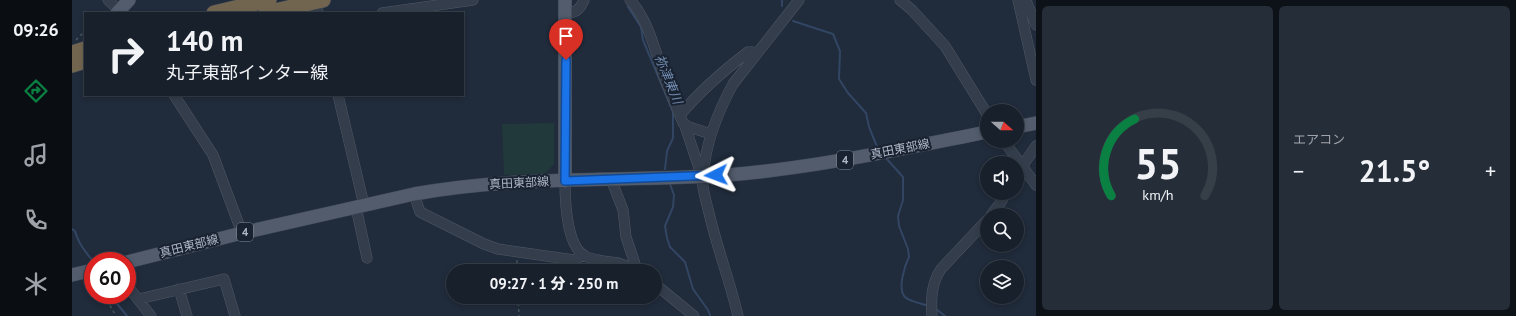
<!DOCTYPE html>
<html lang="ja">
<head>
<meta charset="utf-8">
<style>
  :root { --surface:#18202c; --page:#252d38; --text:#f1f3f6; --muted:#9fa3a9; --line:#363e48; --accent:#0b8043 }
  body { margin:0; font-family:"PT Sans","Noto Sans JP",sans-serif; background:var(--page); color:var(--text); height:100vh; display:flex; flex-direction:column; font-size:15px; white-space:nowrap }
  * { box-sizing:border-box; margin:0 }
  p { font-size:13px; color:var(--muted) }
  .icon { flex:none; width:22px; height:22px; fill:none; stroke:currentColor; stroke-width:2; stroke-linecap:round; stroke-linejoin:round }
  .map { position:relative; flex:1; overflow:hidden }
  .drawer { display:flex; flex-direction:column; gap:6px; padding:6px; background:#0d1218; width:480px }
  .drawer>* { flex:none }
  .hud { position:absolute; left:12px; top:12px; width:380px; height:84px; border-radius:0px; box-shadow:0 2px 6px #0003,0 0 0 1px var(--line); background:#18202c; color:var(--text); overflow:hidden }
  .needle { width:26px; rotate:111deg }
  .fabs { position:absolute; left:908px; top:104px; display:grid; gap:8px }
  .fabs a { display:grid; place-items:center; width:44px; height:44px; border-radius:50%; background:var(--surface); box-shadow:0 2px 6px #0003,0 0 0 1px var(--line); font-size:20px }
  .speed { position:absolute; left:12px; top:252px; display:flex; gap:8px; font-size:20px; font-weight:700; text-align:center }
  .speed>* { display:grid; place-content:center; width:52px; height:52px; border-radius:50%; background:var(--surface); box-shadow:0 2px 6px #0003,0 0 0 1px var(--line); line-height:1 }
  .speed .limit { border:6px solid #d22; background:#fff; color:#111 }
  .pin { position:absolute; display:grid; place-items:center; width:34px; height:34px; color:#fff; margin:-41px -17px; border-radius:50% 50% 50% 0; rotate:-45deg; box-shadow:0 0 4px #0007 }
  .pin .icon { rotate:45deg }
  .me { position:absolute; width:44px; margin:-22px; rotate:267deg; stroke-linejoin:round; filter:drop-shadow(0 0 3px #0008) }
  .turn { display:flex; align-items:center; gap:14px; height:84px; padding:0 16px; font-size:18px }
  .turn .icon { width:52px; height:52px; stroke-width:2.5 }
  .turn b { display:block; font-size:28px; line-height:34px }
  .big { font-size:30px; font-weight:800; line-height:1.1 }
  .drawer .card { flex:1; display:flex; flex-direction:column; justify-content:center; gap:6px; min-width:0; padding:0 14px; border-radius:6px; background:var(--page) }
  .drawer .dial { align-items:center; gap:0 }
  .dial svg { height:104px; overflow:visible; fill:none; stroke:var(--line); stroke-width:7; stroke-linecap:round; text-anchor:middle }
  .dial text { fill:var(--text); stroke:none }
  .heat { display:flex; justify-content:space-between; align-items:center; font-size:22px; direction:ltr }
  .drawer .tiles { flex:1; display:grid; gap:6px; grid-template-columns:repeat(2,1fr) }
  .trip { position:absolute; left:374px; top:264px; width:216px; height:40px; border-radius:20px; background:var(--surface); box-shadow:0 2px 6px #0003,0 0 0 1px var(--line); font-weight:800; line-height:40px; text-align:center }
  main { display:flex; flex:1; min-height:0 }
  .tab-bar { display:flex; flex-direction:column; width:72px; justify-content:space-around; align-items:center; background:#0a0d12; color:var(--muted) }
  .tab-bar .icon { width:28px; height:28px }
  .tab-bar .current { color:var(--accent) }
  .tab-bar b { font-size:18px; color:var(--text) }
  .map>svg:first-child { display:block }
  .green { fill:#22393c }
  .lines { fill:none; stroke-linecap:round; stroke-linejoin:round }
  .stream { stroke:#324664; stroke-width:2 }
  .minor-casing { stroke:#4f5866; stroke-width:11 }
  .major-casing { stroke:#3d4655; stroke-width:14 }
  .highway-casing { stroke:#3f4856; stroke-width:16 }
  .path { stroke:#40565a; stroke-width:1.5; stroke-dasharray:3 3; stroke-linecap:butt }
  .minor { stroke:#343d4b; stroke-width:10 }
  .major { stroke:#525c6c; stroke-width:13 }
  .highway { stroke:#726550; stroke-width:15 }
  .route-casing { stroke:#114b97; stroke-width:10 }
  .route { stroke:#1a73e8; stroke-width:7 }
  .labels { text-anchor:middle; stroke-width:4; stroke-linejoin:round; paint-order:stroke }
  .shield { fill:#192230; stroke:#828b9a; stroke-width:1 }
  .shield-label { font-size:11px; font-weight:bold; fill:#afb8c8 }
  .street-label { font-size:12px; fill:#afb8c8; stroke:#192230 }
  .water-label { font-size:13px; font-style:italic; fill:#748eb2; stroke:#192230 }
</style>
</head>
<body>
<main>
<nav class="tab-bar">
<b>09:26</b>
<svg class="icon current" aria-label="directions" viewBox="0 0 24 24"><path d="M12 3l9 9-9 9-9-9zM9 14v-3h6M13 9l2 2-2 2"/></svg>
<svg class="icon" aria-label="music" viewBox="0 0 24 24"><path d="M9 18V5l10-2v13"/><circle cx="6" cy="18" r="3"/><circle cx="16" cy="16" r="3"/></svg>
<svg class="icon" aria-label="phone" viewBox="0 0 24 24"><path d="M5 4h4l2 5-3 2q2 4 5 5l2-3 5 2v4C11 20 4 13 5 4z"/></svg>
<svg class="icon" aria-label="climate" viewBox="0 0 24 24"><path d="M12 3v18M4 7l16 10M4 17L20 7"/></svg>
</nav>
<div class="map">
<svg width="964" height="316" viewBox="0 0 964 316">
  <rect width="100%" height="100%" fill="#202b3b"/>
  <path class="green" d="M482 123V164L473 174 432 175 430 124Z"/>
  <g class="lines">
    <path class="stream" d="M557 5 556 7 569 27 571 40 601 112V138L595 151 593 169
      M710 6V0
      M721 21 761 34 768 51 767 79 776 93 794 113 797 127 806 149
      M813 157 831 177V200L826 216 827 226 836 249 837 257C833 265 825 289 833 297 838 302 849 303 857 306
      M598 184 602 195 601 207 593 226 595 238 598 247 613 262 621 289 636 310 638 315
      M0 229 3 231C6 243 13 252 21 261
      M38 295 55 316
      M864 309 873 316"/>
    <g class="minor-casing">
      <path id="minor" d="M36 0 50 13
        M558 0C577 21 583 51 592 77 598 92 605 108 611 123L617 127 639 134
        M828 0 840 10 873 46 915 114
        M946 0 964 80
        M951 0 955 3 964 25
        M246 11V13
        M310 13 401 0
        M494 14C504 12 508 10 512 0
        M102 95 141 155 170 233
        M266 95 292 205
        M608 115C628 91 651 71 676 52H681L684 55
        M613 126 627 168
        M932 141 964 185
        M945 174 964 146
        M539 179 551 210 554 237 565 270
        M493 181C493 199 494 246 513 256 523 261 535 261 546 263 552 265 560 268 566 271
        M342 194 348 212 412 244 426 249 502 260 512 255
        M284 207 295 258
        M919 215 929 202 934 193
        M583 284 622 316
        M55 285 79 316
        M107 289 115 316
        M67 299 152 279 163 316
        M666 316C658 281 645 248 637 213 634 201 630 188 630 177 630 172 632 166 633 161 637 134 648 108 661 84L727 0
        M860 316C859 299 859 284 869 269L915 220"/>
    </g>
    <g class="major-casing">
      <path id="major" d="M45 13 57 0
        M945 127 964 123
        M493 181V0
        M55 262 170 233 342 194C445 175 551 182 655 175 743 168 829 149 915 132
        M0 275 21 270"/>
    </g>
    <g class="highway-casing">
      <path id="highway" d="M142 13 197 0
        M194 13 251 0
        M0 53 13 49
        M0 65 13 61"/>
    </g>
    <path class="path" d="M4 40 13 31
      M445 260V271
      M32 295 44 316
      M446 297 447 316"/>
    <use href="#minor" class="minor"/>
    <use href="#major" class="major"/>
    <use href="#highway" class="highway"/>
  </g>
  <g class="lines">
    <g class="route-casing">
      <path id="route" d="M494 60 493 181 644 175"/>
    </g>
    <use href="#route" class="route"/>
  </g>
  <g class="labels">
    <g class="shield">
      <rect x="765" y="151" width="16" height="18" rx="3"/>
      <rect x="165" y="223" width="16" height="18" rx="3"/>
    </g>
    <g class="shield-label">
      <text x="773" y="164">4</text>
      <text x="173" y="236">4</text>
    </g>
    <g class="street-label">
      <text transform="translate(828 149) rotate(-11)" y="4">真田東部線</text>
      <text transform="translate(447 183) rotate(-3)" y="4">真田東部線</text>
      <text transform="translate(117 246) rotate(-14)" y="4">真田東部線</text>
    </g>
    <g class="water-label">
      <text transform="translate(597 79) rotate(68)" y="5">祢津東川</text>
    </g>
  </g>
</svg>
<div class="fabs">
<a><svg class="needle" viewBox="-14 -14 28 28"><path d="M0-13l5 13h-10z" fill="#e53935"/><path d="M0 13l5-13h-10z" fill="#9fa3a9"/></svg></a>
<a><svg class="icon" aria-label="sound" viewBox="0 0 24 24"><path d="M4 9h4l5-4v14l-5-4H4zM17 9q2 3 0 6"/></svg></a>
<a><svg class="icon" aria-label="search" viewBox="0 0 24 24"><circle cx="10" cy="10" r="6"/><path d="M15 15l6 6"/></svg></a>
<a><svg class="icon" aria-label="layers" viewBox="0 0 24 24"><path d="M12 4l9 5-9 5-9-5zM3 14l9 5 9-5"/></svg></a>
</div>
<div class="speed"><div class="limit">60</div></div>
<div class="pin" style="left:494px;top:60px;background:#d93025"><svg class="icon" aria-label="arrive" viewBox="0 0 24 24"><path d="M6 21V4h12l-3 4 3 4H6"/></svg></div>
<svg class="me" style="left:644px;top:175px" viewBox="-20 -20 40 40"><path d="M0-17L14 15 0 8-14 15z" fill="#1a73e8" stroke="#fff" stroke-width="4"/></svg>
<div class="trip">09:27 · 1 分 · 250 m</div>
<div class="hud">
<div class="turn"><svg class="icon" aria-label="right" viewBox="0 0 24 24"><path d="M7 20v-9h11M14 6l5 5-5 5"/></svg><div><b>140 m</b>丸子東部インター線</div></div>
</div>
</div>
<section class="drawer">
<div class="tiles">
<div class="card dial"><svg viewBox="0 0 100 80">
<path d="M14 69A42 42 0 1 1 86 69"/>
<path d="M14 69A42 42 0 0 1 32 10" stroke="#0b8043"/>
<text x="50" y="56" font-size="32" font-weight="700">55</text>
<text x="50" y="72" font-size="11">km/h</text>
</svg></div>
<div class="card"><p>エアコン</p>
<div class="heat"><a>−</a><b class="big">21.5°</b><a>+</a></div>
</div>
</div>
</section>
</main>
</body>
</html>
